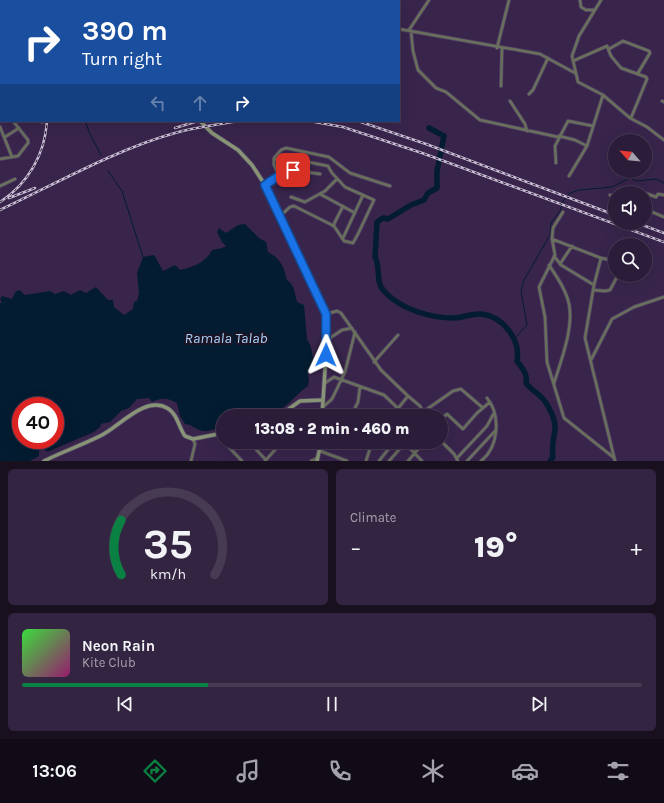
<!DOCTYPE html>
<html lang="en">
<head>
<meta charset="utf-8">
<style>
  :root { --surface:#2b1c39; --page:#332541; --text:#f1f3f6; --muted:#a6a1ae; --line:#473a53; --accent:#0b8043 }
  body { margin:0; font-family:Karla,sans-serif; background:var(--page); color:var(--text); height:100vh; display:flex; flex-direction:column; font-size:15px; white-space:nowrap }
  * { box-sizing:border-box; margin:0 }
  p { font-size:13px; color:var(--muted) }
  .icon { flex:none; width:22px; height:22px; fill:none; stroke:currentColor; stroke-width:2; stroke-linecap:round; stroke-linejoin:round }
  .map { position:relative; height:461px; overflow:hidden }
  .sheet { display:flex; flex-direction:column; gap:8px; padding:8px; background:#180f1f; flex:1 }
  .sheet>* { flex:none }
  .hud { position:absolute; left:0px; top:0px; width:400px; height:122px; box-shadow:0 4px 16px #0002,0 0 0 1px var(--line); background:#1a4fa0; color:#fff; overflow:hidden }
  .needle { width:26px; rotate:297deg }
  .controls { position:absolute; left:608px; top:134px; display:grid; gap:8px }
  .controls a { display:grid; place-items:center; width:44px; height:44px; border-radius:50%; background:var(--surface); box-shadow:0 4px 16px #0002,0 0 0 1px var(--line); font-size:20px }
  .speed { position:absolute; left:12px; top:397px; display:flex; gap:8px; font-size:20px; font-weight:700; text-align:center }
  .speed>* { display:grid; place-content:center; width:52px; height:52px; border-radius:50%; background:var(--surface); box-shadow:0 4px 16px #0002,0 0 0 1px var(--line); line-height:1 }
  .speed .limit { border:6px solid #d22; background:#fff; color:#111 }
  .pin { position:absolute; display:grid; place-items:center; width:34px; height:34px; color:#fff; margin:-17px; border-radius:8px; box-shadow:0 2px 6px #0006 }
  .me { position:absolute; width:44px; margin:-22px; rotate:1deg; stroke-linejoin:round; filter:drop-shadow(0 0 3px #0008) }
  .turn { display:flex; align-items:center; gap:14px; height:84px; padding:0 16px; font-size:18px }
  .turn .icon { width:52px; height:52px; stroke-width:2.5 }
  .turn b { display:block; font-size:28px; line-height:34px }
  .lanes { display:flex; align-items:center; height:38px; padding:0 16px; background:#0003; justify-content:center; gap:20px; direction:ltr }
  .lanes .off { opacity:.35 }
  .big { font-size:30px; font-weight:800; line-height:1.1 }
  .sheet .tile { flex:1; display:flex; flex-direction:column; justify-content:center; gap:6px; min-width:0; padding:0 14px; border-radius:6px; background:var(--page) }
  .sheet .dial { align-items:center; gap:0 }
  .dial svg { height:104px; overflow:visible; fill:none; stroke:var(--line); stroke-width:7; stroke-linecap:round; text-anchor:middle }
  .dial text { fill:var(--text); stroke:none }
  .song { display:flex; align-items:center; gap:12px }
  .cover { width:48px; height:48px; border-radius:6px; background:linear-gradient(135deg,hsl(120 70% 55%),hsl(320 70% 35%)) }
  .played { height:4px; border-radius:2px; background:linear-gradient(90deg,var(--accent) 30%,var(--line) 30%) }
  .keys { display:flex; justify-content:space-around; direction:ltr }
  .heat { display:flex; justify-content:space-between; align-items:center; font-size:22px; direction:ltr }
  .sheet .tiles { flex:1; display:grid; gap:8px; grid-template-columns:1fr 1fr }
  .tile:last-child { grid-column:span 2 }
  .trip { position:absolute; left:216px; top:409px; width:232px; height:40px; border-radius:20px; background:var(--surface); box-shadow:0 4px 16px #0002,0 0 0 1px var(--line); font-weight:800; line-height:40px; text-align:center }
  .tabs { display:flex; height:64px; justify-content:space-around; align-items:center; background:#110b17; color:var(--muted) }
  .tabs .icon { width:28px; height:28px }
  .tabs .on { color:var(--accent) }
  .tabs b { font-size:18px; color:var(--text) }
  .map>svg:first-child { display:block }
  .water { fill:#031c31; fill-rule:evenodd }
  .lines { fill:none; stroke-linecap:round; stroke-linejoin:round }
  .stream { stroke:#031c31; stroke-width:1 }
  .river { stroke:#031c31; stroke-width:5.5 }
  .street-casing { stroke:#554368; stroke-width:4 }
  .secondary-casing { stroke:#554368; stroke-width:5 }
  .street { stroke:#68705c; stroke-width:2.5 }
  .secondary { stroke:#879475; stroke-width:3.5 }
  .rail-casing { stroke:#cabed8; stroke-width:2.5 }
  .rail { stroke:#1c1425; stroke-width:1; stroke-dasharray:3; stroke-linecap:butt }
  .route-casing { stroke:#114b97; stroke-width:10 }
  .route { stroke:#1a73e8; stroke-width:7 }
  .labels { text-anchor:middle; stroke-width:4; stroke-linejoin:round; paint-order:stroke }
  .water-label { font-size:15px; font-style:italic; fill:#a8d2f8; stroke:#1c1425 }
</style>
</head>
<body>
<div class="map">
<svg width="664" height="461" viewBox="0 0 664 461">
  <rect width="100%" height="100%" fill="#39254c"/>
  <path class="water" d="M245 224 259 238 266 242 268 252C280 258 284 267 287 280 294 284 295 294 297 302L304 305 307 339 311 347 313 358 308 374 309 380 308 386C295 395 286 409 271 415 264 418 233 416 223 416V424C218 429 207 433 199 430 194 428 192 425 185 424L180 416 177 403C167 398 163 397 152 402L149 398 137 399 129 408 121 411 110 422 100 424 101 426 94 432 47 452 43 447 39 449V456L30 461H0V303H2L0 299 2 296 12 299 16 291 20 290 25 295 50 291 55 294 64 291 71 295 80 290 86 293 96 287 108 300H113L114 307 124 315 133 309 134 302 137 301 139 293 137 273 143 257 154 255 163 271 175 265 180 270C193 267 205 263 212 250L222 248 226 246 221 241 223 239 221 240 217 232 219 228 226 233 238 225ZM21 406H55V440H21Z"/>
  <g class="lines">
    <path class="stream" d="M0 74 1 75
      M85 121 90 134 101 155
      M108 171 122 191 143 257
      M513 340 527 325 521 291 524 280 550 235 551 223 560 211 563 201 570 193 579 190 612 187 630 178 637 181 656 179 664 183"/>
    <path class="river" d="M429 128 444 136 437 171V188L428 193 424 200 411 205 388 219 383 218 377 222 375 257C381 267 375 282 384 291 400 309 430 318 454 318 462 318 472 313 481 314 503 316 521 340 517 361 522 368 528 374 526 383 530 389 535 391 540 396 547 402 556 419 555 429 554 440 551 445 553 457L550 461"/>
    <g class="street-casing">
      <path id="street" d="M127 0 128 1
        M226 0 228 1
        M580 0 581 7 586 10H594
        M601 0 579 36 572 56 578 82 603 95 630 118 647 127 664 140
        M190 1V0
        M213 1V0
        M399 29 540 54 575 73
        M409 30 429 0
        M411 31 413 51 418 70 436 88 446 92 480 120 558 137
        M497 48 509 0
        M609 49 623 41 649 51 650 53 638 73
        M573 61 607 46 611 56 621 68 646 77 647 79 631 118
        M501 86 502 48
        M529 94 533 90 548 58
        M510 101 525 124 527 131
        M662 101 664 102
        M0 104H1
        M41 121 42 122
        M0 127 12 157
        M559 136 575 140 587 146
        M5 137 19 128
        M0 159 18 156 28 143V140L13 121
        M274 159H293L328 166 332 173 345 187 374 200 358 234 353 243 344 241 334 226 294 206 290 207 280 216
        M556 163 555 146 568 121 593 126
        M279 176 274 165V158L281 150 286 148 329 157 350 173 390 186
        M569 176 587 146 603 95
        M265 185 292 170 320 174
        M0 186 15 179
        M631 191 643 193
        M645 193 656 197 658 194 664 195
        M320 194 355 213
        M610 195 615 197
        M291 197 305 202 325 191 337 179
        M645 209 664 217
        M563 212 553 228 552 239 555 255 539 287 545 317 547 362 564 418 613 457
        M333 226 343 206
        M343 238 363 195
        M552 239 601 258 615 261
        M554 256 561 265 594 285 585 338 615 461
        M560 264 572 246
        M549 265C557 277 566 290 569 304 574 327 561 361 554 383
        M594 285 601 258
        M593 290 605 291 610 290 618 275
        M326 314 337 311 341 313 381 370 408 396
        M327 340 342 330 352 328
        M591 360 612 319 634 307 664 297
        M374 362 398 335
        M325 383 334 377 384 395 406 416
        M323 407 332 399 345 372 355 332
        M354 411 359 416
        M423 412 453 391 461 389 483 408
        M351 416 358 402 360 387
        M392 416 408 396 420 406 425 416
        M441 419 447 414 463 429 477 413 490 402
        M217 434 223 441
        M441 441 454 454 458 461
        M224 442 242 461
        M249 442 266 460
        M404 442 422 461
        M320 451 347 461
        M457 458 487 426 494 413
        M191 461 195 444 193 439
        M265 461 282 442
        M311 461 318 458
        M366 461 372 442
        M379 461 394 442
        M389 461 405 443
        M408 461 424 442
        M467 461 495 431
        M481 461C499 447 501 415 487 398"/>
    </g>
    <g class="secondary-casing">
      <path id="secondary" d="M182 0V1
        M200 121 212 133 238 150 252 165 265 185 326 314 327 340 322 416
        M279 416 300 401 323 400
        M44 461C62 452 82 445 100 436 118 428 145 395 167 408 177 413 179 428 185 436L193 439 223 433
        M317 461 321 442"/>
    </g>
    <use href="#street" class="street"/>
    <use href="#secondary" class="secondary"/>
    <g class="rail-casing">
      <path id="rail" d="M0 8 1 10
        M309 121 343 127 422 153 664 242
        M358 121 426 144 615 215
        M175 128 198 121
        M9 198 35 188
        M0 202C28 184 45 154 47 121
        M0 210C55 184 117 149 175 133 196 127 217 125 238 121
        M637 223 664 233"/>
    </g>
    <use href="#rail" class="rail"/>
  </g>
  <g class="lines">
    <g class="route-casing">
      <path id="route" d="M293 170 286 171 265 185 326 314V355"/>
    </g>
    <use href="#route" class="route"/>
  </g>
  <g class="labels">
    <g class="water-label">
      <text x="226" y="343">Ramala Talab</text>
    </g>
  </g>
</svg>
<div class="controls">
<a><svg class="needle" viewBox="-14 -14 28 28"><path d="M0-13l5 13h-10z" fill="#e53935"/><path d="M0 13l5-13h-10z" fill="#a6a1ae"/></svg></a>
<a><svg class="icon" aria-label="sound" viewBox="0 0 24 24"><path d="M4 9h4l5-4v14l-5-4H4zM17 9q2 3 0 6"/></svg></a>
<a><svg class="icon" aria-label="search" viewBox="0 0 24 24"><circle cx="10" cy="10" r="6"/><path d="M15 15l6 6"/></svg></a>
</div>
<div class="speed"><div class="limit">40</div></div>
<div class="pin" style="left:293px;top:170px;background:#d93025"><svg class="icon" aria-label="arrive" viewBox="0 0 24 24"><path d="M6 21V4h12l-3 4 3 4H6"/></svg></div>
<svg class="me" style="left:326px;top:355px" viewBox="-20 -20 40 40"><path d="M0-17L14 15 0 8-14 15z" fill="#1a73e8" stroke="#fff" stroke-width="4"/></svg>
<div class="trip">13:08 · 2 min · 460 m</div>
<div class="hud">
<div class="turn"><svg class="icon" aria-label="right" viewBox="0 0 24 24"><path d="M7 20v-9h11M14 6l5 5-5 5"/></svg><div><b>390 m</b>Turn right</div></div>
<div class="lanes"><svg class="icon off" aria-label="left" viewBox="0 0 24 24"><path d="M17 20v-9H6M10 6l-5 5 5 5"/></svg><svg class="icon off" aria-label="ahead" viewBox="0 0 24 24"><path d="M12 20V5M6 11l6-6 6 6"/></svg><svg class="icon" aria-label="right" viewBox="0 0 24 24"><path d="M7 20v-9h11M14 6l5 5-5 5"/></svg></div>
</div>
</div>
<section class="sheet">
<div class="tiles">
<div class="tile dial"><svg viewBox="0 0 100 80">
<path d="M14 69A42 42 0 1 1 86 69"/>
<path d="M14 69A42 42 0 0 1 14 27" stroke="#0b8043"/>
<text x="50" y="56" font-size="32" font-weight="700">35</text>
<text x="50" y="72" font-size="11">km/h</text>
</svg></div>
<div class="tile"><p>Climate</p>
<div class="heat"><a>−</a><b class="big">19°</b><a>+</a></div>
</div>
<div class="tile">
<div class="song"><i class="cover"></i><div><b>Neon Rain</b><p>Kite Club</p></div></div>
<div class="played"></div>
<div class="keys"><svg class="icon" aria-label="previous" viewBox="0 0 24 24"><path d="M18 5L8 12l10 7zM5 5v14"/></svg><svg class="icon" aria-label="pause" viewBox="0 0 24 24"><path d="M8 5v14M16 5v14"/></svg><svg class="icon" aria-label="next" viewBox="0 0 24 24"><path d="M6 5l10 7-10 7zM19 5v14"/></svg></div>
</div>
</div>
</section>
<nav class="tabs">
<b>13:06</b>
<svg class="icon on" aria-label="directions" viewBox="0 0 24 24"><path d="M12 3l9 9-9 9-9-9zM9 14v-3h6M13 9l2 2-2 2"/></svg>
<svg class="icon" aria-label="music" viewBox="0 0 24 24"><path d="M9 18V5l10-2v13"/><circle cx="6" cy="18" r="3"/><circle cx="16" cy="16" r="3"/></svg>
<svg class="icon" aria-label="phone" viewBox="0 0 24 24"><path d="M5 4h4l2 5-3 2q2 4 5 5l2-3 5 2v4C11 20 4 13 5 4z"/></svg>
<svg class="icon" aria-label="climate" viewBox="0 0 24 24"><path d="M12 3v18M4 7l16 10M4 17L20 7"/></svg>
<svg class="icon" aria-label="car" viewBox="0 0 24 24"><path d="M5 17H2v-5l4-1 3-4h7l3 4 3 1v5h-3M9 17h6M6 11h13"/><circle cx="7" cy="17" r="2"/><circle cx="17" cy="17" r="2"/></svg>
<svg class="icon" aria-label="filters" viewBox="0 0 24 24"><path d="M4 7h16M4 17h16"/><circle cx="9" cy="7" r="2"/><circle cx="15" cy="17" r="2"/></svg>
</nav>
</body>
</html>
